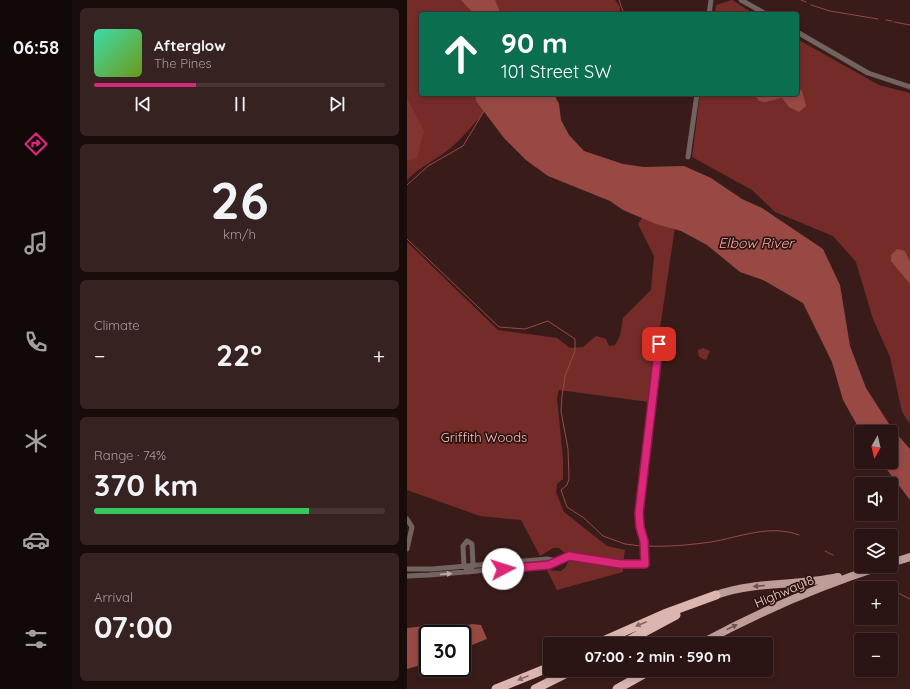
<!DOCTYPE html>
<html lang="en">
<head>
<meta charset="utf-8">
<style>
  :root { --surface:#2b1514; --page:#372222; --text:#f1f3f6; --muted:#a69fa0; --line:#473434; --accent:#db2777 }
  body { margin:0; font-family:Quicksand,sans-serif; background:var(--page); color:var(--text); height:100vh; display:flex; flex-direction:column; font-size:15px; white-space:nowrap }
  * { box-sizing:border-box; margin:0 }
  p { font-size:13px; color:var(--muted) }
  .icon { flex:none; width:22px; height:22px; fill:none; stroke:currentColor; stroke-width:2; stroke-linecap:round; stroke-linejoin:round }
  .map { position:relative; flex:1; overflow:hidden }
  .panel { display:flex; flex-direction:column; gap:8px; padding:8px; background:#180c0b; width:335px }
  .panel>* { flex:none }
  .hud { position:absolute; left:12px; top:12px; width:380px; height:84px; border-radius:4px; box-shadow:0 2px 6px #0003,0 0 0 1px var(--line); background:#0b6e4f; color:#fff; overflow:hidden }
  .needle { width:26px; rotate:188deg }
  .tools { position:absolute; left:447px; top:425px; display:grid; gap:8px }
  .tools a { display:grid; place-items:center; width:44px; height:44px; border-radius:4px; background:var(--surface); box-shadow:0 2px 6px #0003,0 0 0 1px var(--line); font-size:20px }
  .speed { position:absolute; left:12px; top:625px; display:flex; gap:8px; font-size:20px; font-weight:700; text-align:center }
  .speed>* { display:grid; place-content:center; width:52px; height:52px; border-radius:50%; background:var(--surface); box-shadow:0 2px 6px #0003,0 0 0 1px var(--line); line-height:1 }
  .speed .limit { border:2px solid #111; border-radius:6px; background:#fff; color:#111 }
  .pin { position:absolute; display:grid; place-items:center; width:34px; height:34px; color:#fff; margin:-17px; border-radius:8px; box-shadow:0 2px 6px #0006 }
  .me { position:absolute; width:44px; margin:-22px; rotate:85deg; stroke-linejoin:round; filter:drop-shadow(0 0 3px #0008) }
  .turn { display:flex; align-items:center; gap:14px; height:84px; padding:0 16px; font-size:18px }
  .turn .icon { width:52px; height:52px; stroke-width:2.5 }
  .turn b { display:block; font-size:28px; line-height:34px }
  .big { font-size:30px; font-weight:700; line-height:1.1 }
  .panel .tile { flex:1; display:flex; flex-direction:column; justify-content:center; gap:6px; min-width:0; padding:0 14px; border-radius:6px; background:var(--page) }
  .panel .dial { align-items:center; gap:0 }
  .dial b { font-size:52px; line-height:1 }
  .song { display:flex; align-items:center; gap:12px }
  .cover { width:48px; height:48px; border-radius:6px; background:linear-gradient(135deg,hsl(160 70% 55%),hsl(80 70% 35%)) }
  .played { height:4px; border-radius:2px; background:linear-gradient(90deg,var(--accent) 35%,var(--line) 35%) }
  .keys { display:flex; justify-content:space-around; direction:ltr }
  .heat { display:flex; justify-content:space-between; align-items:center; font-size:22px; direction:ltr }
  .charge { height:6px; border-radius:3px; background:linear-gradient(90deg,#34c759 74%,var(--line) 0) }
  .trip { position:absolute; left:136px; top:637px; width:230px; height:40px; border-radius:4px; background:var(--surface); box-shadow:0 2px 6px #0003,0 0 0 1px var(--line); font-weight:700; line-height:40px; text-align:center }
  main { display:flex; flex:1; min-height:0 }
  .tabs { display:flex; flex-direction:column; width:72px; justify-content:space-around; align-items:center; background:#110808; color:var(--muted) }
  .tabs .icon { width:28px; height:28px }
  .tabs .active { color:var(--accent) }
  .tabs b { font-size:18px; color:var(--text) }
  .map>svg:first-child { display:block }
  .green { fill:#752c29 }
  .forest { fill:#813531 }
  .water { fill:#984944 }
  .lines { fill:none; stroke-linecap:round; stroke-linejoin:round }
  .stream { stroke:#984944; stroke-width:1 }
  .street { stroke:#726260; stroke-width:5 }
  .primary { stroke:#be9d99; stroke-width:8 }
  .highway { stroke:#dcb5b0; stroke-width:9 }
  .oneway { fill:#bfaba9 }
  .oneway2 { fill:#6f514e }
  .oneway3 { fill:#866460 }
  .route-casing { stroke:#8e194d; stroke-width:10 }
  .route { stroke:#db2777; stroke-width:7 }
  .labels { text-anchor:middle; stroke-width:3.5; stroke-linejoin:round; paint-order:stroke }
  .park-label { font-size:13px; fill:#f2c3bd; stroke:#2f1311 }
  .street-label { font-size:13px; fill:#e8d3d1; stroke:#2f1311 }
  .water-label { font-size:14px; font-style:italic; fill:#f2ada6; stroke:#2f1311 }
</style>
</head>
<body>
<main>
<nav class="tabs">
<b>06:58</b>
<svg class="icon active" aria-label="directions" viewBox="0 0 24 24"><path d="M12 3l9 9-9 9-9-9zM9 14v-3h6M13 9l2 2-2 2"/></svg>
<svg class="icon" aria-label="music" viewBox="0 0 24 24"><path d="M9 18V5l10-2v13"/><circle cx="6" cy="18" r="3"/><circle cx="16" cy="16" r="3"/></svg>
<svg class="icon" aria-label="phone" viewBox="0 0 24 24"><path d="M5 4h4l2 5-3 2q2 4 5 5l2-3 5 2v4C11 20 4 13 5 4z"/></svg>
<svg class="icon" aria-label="climate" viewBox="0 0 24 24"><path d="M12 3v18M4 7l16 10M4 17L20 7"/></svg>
<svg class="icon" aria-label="car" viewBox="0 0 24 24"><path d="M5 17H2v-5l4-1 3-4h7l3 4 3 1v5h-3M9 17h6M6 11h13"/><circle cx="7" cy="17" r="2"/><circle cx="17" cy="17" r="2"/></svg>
<svg class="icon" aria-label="filters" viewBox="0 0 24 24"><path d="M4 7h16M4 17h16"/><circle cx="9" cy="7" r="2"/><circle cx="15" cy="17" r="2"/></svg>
</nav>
<section class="panel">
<div class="tile">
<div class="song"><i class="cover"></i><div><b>Afterglow</b><p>The Pines</p></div></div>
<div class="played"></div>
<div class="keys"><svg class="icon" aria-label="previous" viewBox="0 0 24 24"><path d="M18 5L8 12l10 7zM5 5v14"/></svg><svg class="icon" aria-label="pause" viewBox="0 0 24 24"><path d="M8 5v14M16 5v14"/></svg><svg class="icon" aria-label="next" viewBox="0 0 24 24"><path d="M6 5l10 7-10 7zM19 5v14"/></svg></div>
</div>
<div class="tile dial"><b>26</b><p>km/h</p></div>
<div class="tile"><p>Climate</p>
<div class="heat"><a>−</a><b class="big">22°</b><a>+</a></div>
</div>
<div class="tile"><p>Range · 74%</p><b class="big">370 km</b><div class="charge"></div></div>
<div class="tile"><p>Arrival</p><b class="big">07:00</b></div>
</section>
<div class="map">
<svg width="503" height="689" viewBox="0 0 503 689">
  <rect width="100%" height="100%" fill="#391c1a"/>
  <path class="green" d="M0 0H208L213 7V11L200 14H14V94H93C78 110 65 128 49 143 34 158 14 165 0 180Z
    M325 0 347 14H308L309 5Z
    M390 39 472 85 503 93V424L495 412 483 357 466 319 449 262 426 236 368 212 345 190 285 157 293 94H390Z
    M238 213 270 214 242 402 152 390 150 398 156 459V479L150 484 149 492 157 512 200 546 218 550 216 563 159 554 152 548H146L133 556 114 520 73 516 0 490V242L91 330 150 338 163 348 176 347 189 336 199 339 202 346 208 345 213 336 216 318 244 290 247 256 231 224Z
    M296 348 303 351 299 360C293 358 291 357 291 350Z
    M163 559 216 567V572L150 590 140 570 154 571 158 568Z"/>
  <path class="forest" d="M0 98 17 131 10 158 0 161Z"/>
  <path class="water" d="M54 0H88L94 14H67Z
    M390 88 395 91 399 106 392 112 382 107 375 98 358 102 352 101 347 94H390Z
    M68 94H147L152 104 154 120 162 135 177 151 216 164 237 167 277 166 304 178 335 199 355 208 416 249 433 285 443 346 459 388 484 427 503 449V500L474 462H484V432H454L436 400 425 362 396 303 356 280 333 272 300 245 274 231 249 224 216 210 203 201 141 176 119 160 97 138 69 101Z
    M490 249 498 251 503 262V284L484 261V255Z
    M65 624 74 625 80 639 55 649V634H22L23 626H57Z
    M18 626 21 641V663L0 669V628Z"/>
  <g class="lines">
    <path class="stream" d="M212 0 217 14
      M394 0 399 2
      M404 5 423 11 471 19
      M479 20 485 21
      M487 22 503 25
      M0 185 21 166 56 146 77 111
      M0 239 92 327 118 329 141 321 168 339V351L158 376 155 396 154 411 161 449 162 479 160 485 154 490 160 507 177 518 196 536 218 544 234 546
      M239 546C261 547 282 545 304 542 333 537 363 524 392 535
      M418 551 426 555
      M491 593 503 599"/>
    <path class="street" d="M334 0 359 14
      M302 14 304 0
      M390 32 461 73 503 87
      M281 157 290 94
      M0 519 5 527 0 549
      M60 541 65 544 66 565 62 572 57 566 56 546Z
      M0 569H25L140 559 151 561
      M0 576 22 575 142 565 162 556 213 564H238C238 547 233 531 232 513L252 344"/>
    <path class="primary" d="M484 563 503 557
      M309 595C349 581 391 586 431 577
      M293 644C350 613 412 586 475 566"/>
    <path class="highway" d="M189 644 257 614 309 595
      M215 644 269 615
      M89 689 143 667
      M128 689 166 670
      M210 689 242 671"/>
  </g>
  <defs><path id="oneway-solid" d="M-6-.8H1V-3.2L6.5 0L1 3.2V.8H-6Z"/></defs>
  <use class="oneway" href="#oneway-solid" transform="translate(39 574) rotate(-5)"/>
  <g class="oneway2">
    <use href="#oneway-solid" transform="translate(352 586) rotate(175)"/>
    <use href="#oneway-solid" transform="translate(325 627) rotate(-26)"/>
  </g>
  <g class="oneway3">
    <use href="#oneway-solid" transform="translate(234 624) rotate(157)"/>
    <use href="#oneway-solid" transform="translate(116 678) rotate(158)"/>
  </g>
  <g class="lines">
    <g class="route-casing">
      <path id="route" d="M96 569 142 565 162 556 213 564H238L237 541 233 527 232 513 252 344"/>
    </g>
    <use href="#route" class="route"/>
  </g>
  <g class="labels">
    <g class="park-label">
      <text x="77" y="442">Griffith Woods</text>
    </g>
    <g class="street-label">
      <text transform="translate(377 591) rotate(-23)" y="5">Highway 8</text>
    </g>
    <g class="water-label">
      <text x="349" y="248">Elbow River</text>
    </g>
  </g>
</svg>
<div class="tools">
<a><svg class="needle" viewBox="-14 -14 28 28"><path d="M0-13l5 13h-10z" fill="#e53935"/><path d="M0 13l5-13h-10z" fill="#a69fa0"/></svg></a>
<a><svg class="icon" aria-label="sound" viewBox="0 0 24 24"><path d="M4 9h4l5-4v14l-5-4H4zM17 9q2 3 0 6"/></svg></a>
<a><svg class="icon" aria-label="layers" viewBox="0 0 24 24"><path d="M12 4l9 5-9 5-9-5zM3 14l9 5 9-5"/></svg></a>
<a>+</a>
<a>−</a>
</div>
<div class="speed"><div class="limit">30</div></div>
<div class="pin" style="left:252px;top:344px;background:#d93025"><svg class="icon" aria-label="arrive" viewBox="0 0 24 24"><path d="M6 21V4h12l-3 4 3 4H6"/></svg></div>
<svg class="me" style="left:96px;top:569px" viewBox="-20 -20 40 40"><circle r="19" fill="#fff"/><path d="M0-13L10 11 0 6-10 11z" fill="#db2777"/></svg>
<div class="trip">07:00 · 2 min · 590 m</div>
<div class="hud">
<div class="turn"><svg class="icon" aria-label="ahead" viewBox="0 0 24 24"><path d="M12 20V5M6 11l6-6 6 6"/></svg><div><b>90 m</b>101 Street SW</div></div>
</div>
</div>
</main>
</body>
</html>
